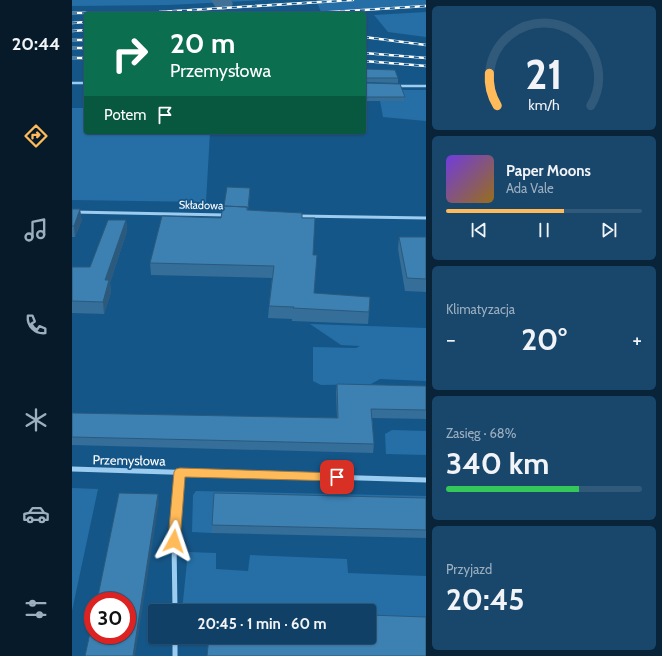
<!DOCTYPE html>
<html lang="pl">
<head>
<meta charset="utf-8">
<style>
  :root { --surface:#104066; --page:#19476c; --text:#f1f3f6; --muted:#9cafbf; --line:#30597a; --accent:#ffba5a }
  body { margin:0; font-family:Cabin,sans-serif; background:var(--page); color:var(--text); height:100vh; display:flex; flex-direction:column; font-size:15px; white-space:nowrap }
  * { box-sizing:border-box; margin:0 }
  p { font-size:13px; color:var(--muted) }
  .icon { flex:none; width:22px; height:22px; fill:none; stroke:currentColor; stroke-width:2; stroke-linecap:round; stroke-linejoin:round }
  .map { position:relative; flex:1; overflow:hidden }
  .drawer { display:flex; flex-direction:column; gap:6px; padding:6px; background:#092338; width:236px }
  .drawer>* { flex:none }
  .banner { position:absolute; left:12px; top:12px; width:282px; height:122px; border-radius:4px; box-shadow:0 1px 3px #0004,0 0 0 1px var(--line); background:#0b6e4f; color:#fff; overflow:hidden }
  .speed { position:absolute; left:12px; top:592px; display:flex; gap:8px; font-size:20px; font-weight:700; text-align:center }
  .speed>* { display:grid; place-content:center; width:52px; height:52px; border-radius:50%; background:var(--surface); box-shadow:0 1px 3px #0004,0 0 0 1px var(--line); line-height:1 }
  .speed .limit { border:6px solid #d22; background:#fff; color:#111 }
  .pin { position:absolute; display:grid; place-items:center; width:34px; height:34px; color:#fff; margin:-17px; border-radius:8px; box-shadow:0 2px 6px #0006 }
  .me { position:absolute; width:44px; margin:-22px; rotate:5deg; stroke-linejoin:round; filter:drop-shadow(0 0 3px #0008) }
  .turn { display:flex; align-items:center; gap:14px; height:84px; padding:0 20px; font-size:18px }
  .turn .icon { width:52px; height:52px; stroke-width:2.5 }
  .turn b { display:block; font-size:28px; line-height:34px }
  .then { display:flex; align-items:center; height:38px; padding:0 20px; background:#0003; gap:8px; font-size:15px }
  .big { font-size:30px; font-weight:700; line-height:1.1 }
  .drawer .card { flex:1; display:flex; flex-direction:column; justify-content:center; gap:6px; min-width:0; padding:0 14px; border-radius:6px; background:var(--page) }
  .drawer .dial { align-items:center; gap:0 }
  .dial svg { height:104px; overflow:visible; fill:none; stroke:var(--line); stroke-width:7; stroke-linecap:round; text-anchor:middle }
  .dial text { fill:var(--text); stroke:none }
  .song { display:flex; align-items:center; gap:12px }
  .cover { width:48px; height:48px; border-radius:6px; background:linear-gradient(135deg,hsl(260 70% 55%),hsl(40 70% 35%)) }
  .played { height:4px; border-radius:2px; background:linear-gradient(90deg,var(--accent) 60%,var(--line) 60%) }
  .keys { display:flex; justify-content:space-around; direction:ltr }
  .heat { display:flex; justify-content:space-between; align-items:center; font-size:22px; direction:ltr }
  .charge { height:6px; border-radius:3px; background:linear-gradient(90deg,#34c759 68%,var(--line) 0) }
  .trip { position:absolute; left:76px; top:604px; width:228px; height:40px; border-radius:4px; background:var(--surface); box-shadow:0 1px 3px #0004,0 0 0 1px var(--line); font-weight:700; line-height:40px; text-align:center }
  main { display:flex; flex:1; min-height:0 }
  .dock { display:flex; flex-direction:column; width:72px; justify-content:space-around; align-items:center; background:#061a29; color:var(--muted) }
  .dock .icon { width:28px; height:28px }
  .dock .selected { color:var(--accent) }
  .dock b { font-size:18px; color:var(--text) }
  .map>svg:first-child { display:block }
  .green { fill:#256fa6 }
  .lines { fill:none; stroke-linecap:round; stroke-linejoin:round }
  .river { fill:#417196; fill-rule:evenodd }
  .minor-far2 { stroke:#9cccef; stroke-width:2.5 }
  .minor-far1 { stroke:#9cccef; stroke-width:3 }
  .minor { stroke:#9cccef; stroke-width:5 }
  .rail-casing { stroke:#fff; stroke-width:2.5 }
  .rail { stroke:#155688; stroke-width:1.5; stroke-dasharray:5; stroke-linecap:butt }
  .wall { fill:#346e99 }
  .shaded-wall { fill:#2b5a7d }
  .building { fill:#3d80b2; stroke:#2b5a7d }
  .route { fill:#ffba5a; stroke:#a6793a }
  .labels { text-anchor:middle; stroke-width:3.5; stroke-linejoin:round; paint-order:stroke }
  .street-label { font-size:11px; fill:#fff; stroke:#155688 }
  .near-street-label { font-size:13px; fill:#fff; stroke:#155688 }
</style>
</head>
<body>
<main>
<nav class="dock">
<b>20:44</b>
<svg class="icon selected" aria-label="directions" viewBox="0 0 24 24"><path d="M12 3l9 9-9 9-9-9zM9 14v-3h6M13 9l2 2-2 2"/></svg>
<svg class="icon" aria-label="music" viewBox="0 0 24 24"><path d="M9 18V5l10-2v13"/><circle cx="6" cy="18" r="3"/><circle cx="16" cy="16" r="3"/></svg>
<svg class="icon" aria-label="phone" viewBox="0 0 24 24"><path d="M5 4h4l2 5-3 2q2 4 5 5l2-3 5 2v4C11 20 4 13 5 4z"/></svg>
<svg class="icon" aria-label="climate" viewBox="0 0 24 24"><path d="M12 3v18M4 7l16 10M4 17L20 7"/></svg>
<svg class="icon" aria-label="car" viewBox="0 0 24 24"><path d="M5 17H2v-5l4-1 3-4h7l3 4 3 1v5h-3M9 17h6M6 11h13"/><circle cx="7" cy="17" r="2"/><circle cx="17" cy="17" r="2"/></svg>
<svg class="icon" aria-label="filters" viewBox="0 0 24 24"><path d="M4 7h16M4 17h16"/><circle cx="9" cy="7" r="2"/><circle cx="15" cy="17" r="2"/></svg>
</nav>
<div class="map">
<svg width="354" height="656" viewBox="0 0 354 656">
  <rect width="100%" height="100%" fill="#155688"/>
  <path class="green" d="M0 0H193L97 5 0 6Z
    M244 0H354V5L249 12Z
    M354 12V37L316 32 302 15Z
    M306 90H354V121L311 117Z
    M0 108H14V132H138L134 202 0 200Z
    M238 324 354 328V381L308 379 299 384 249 385 241 381V347L284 348 288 346 269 345Z
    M320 430 354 431V455L314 454 313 434Z
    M0 488 26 489 0 611Z
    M124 491 354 496V506L143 502 140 533 120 532 121 495Z
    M116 552 144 553V569L176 571 178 555 275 559 276 573 354 576V628L297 627V611H110Z"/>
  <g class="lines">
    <path class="river" d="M139 0H159L161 4 158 8 151 10 144 8Z"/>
    <path class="minor-far2" d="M0 83H14
      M324 86H354"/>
    <path class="minor-far1" d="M0 212 154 215
      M226 216 354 218"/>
    <path class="minor" d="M0 469 354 480
      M103 611 102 541 108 472
      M103 637V656"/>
    <g class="rail-casing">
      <path id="rail" d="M0 13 87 12 281 0
        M228 14 354 6
        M0 23 14 22
        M0 31 14 30
        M292 37 354 45
        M0 40H14
        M0 48H14
        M292 53 354 58
        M0 58H14
        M292 61 354 66"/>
    </g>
    <use href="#rail" class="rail"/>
  </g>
  <path class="wall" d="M292 69 326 78V83L292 82Z
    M292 83 333 97 332 101H295V104H292Z
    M178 192 176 210 230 218 241 255 242 293 297 312 296 324 220 321V319L196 318 197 306 200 278 79 275 78 263 149 218 152 206Z
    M0 209 10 220 3 237H0Z
    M54 220 55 231 38 283 39 292 32 314 0 313V267H18Z
    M327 237H354V292L333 291 326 249Z
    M265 384 354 386V419L300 418 302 444 301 453 0 445V413L265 418 264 392Z
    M354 498V538L140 533V525Z"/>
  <path class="shaded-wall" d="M8 209 10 220 3 237 2 226Z
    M54 220 55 231 38 283 39 292 32 314 31 302 33 280Z
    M86 494 87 502 63 656H61Z"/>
  <path class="building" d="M292 69 323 70 326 78H292Z
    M292 83 328 84 333 97H294L295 99H292Z
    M155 187 178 188 176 208H175V207L152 206Z
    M151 206 175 207V210L230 213V218H243L241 255H245L242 293 298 297 297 312 221 308 222 307 197 306 202 266 78 263 90 216 149 218Z
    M0 209H8L2 226H0Z
    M36 220H54L33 280H37L31 302 0 301V267H18Z
    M327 237H354V279L335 278Z
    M265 384 354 386V410L299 409 302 444 0 437V413L266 418Z
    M47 493 86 494 61 656H13L21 619V635H55V601H25Z
    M142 493 354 498V530L140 525Z
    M297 615 354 617V656H135L137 637H297Z"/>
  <path class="route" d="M108 468 265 473 269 474 270 477 269 480 265 481 113 477 108 541 106 544 102 546 97 544 96 541 102 472 104 469Z"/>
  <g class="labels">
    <g class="street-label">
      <text transform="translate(129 205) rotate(1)" y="4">Składowa</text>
    </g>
    <g class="near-street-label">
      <text transform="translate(57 460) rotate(1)" y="5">Przemysłowa</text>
    </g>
  </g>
</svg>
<div class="speed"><div class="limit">30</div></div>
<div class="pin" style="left:265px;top:477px;background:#d93025"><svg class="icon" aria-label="arrive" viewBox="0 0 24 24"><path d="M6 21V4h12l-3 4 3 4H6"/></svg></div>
<svg class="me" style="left:102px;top:541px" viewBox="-20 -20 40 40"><path d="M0-17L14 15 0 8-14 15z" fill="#ffba5a" stroke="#fff" stroke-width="4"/></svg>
<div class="trip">20:45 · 1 min · 60 m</div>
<div class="banner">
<div class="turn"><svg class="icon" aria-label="right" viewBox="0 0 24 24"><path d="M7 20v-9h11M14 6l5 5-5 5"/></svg><div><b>20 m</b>Przemysłowa</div></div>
<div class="then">Potem<svg class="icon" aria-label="arrive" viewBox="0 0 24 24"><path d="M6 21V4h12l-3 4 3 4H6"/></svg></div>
</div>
</div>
<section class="drawer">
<div class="card dial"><svg viewBox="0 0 100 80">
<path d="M14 69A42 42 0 1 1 86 69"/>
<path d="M14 69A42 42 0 0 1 8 44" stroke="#ffba5a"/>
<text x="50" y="56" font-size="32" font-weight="700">21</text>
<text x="50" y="72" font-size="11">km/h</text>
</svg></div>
<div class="card">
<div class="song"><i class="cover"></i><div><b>Paper Moons</b><p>Ada Vale</p></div></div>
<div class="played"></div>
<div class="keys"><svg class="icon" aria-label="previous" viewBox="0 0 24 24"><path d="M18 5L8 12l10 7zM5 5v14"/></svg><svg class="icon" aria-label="pause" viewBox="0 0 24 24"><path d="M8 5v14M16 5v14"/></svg><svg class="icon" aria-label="next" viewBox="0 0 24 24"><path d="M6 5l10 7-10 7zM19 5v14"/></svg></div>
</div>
<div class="card"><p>Klimatyzacja</p>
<div class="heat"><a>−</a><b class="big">20°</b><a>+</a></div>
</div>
<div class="card"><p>Zasięg · 68%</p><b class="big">340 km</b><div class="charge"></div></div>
<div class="card"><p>Przyjazd</p><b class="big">20:45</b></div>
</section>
</main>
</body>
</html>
